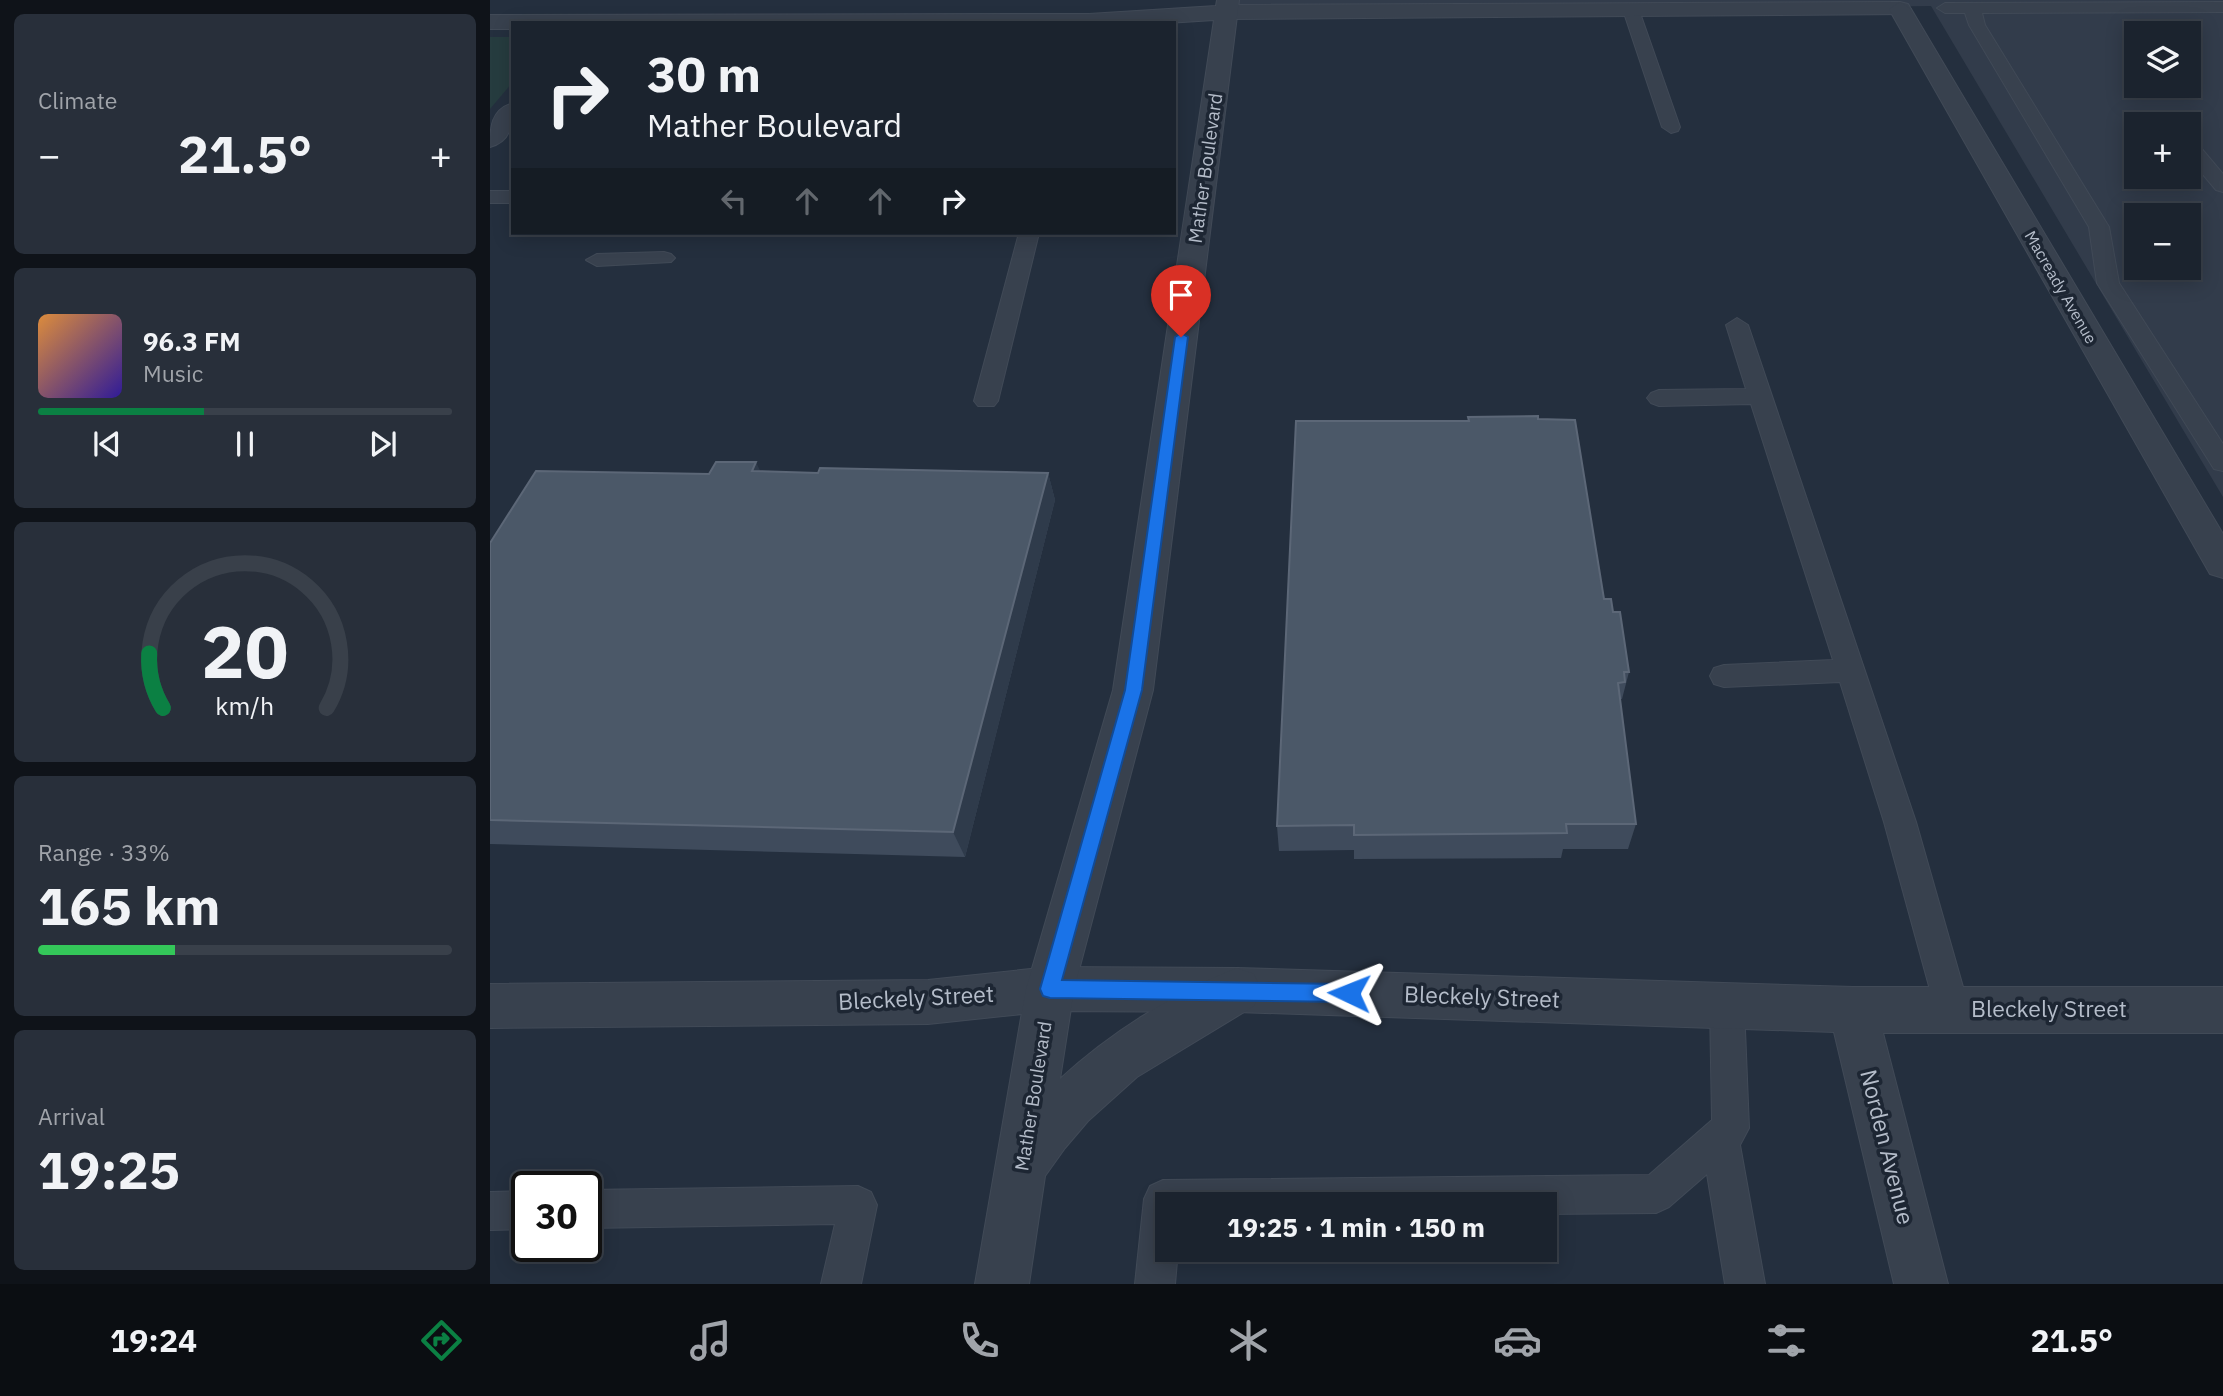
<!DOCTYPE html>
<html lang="en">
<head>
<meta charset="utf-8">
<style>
  :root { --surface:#1b232e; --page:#282f3a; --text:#f1f3f6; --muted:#a0a4aa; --line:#39404a; --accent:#0b8043 }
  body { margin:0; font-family:"IBM Plex Sans",sans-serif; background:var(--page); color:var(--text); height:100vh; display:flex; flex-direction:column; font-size:26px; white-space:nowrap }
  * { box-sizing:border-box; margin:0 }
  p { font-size:23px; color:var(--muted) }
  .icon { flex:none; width:38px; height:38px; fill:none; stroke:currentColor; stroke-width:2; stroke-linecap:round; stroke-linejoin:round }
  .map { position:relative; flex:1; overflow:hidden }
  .drawer { display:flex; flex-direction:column; gap:14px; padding:14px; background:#0f1319; width:490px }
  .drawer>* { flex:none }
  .guide { position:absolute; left:21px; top:21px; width:665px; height:214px; border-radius:0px; box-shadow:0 4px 18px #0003,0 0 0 2px var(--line); background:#1b232e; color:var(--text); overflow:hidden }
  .buttons { position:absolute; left:1634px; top:21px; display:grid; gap:14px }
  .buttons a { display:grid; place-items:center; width:77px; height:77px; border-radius:0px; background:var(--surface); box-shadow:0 4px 18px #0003,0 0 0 2px var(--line); font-size:35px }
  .speed { position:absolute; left:21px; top:1171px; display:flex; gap:14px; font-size:35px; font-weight:700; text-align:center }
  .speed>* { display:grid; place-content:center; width:91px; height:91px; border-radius:50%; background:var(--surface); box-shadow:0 4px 18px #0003,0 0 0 2px var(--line); line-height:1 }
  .speed .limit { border:4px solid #111; border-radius:10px; background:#fff; color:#111 }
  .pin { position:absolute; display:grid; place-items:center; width:60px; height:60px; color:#fff; margin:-72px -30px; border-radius:50% 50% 50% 0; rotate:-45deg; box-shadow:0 0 7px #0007 }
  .pin .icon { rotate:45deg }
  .me { position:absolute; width:77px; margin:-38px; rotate:272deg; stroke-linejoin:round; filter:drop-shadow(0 0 5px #0008) }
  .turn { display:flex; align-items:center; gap:24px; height:147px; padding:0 21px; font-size:32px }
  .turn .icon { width:91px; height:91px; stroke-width:2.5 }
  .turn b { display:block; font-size:49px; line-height:60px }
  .lanes { display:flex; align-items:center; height:66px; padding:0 21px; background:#0003; justify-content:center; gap:35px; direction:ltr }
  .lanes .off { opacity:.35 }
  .big { font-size:52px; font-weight:700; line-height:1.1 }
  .drawer .card { flex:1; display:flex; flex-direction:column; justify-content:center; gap:10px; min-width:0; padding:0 24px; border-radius:10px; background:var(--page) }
  .drawer .dial { align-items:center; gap:0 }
  .dial svg { height:182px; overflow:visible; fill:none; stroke:var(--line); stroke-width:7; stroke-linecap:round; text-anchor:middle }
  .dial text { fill:var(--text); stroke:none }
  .song { display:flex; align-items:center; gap:21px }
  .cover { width:84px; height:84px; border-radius:10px; background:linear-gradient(135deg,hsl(30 70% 55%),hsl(250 70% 35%)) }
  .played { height:7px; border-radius:4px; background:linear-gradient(90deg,var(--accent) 40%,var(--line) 40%) }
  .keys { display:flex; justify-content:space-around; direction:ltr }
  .heat { display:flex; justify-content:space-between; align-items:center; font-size:38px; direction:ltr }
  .charge { height:10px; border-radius:5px; background:linear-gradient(90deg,#34c759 33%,var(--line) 0) }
  .trip { position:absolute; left:665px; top:1192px; width:402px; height:70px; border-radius:0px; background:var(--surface); box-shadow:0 4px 18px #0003,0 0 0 2px var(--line); font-weight:700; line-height:70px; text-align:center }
  .menu { display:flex; height:112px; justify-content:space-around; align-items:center; background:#0b0e12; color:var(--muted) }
  .menu .icon { width:49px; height:49px }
  .menu .selected { color:var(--accent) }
  .menu b { font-size:32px; color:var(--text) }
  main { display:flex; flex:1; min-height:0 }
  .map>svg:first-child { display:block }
  .airport { fill:#323c4b; fill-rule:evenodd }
  .green { fill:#263c3f }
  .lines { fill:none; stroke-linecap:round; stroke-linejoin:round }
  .service-casing { stroke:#414a57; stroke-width:2 }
  .minor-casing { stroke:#414a57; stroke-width:2 }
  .tertiary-casing { stroke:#414a57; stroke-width:2 }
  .service { fill:#38414e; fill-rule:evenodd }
  .minor { fill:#38414e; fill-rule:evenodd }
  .tertiary { fill:#38414e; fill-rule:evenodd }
  .wall { fill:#3f4b5c }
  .shaded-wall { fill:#2f3b4b }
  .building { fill:#4b5868; stroke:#5c6777; stroke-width:2 }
  .route { fill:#1a73e8; stroke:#114b97; stroke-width:2 }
  .labels { text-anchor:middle; stroke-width:7; stroke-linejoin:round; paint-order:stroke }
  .far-street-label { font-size:16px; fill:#b4bcc9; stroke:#1d2633 }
  .street-label { font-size:19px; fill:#b4bcc9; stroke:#1d2633 }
  .near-street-label { font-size:23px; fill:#b4bcc9; stroke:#1d2633 }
</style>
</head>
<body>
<main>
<section class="drawer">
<div class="card"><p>Climate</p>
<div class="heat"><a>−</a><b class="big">21.5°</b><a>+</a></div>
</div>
<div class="card">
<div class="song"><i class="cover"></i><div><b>96.3 FM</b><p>Music</p></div></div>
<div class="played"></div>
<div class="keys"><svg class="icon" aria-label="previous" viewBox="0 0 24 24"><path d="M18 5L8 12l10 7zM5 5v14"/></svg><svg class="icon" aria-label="pause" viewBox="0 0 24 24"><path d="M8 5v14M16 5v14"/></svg><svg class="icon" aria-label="next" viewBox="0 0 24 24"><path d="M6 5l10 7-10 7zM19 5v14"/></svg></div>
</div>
<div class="card dial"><svg viewBox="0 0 100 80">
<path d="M14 69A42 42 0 1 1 86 69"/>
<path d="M14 69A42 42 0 0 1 8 45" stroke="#0b8043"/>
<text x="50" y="56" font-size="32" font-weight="700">20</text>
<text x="50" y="72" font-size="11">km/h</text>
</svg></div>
<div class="card"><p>Range · 33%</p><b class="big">165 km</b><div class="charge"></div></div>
<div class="card"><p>Arrival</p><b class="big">19:25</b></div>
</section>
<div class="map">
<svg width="1733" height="1284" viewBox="0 0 1733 1284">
  <rect width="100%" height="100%" fill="#242f3e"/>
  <path class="airport" d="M740 0H1733V497L1441 6 1141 10 738 9ZM1647 33H1699V86H1647ZM1647 124H1699V177H1647ZM1647 215H1699V268H1647Z"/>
  <path class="green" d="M0 37H23V82L0 109Z"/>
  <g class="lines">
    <g class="service-casing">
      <path id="service" d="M1733 2V12L1492 13 1495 25 1619 227 1629 283 1733 444V471L1724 469 1607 283 1599 227 1479 25 1475 13H1455L1447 8 1455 3Z
        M1141 5 1149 10 1190 127 1188 131 1181 133 1172 127 1133 10Z
        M1699 140 1706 142 1733 174V192L1726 190 1699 158Z
        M0 191H23V203H0Z
        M529 233H549L508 401 504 406H488L484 401Z
        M174 252 181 254 185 258 181 262 107 266 96 260 107 254Z
        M1247 318 1258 325 1426 822 1479 1008 1474 1020 1462 1024 1450 1020 1445 1008 1394 822 1350 682 1234 687 1224 684 1220 676 1224 668 1234 665 1343 660 1261 404 1169 406 1161 403 1157 398 1161 393 1169 390 1256 389 1236 325Z
        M1237 989 1249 993 1254 1005 1259 1128 1250 1145 1275 1284H1235L1217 1174 1179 1207 1166 1213 1055 1214V1204H677V1250H688L685 1284H645L654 1199 660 1186 673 1180 1159 1175 1222 1120 1220 1005 1225 993Z
        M368 1186 381 1192 387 1205 371 1284H331L345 1224 96 1228V1190Z
        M37 1191V1229L0 1230V1192Z"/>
    </g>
    <g class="minor-casing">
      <path id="minor" d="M1410 2 1418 4 1421 9 1418 14 736 19 725 12 736 5Z
        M23 103C23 123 22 141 0 147 0 128 1 109 23 103Z
        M560 967 747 968 1363 987H1733V1033H1393L1458 1284H1404L1344 1032 747 1012 560 1011 438 1024 0 1028V984L438 980Z"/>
    </g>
    <g class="tertiary-casing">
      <path id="tertiary" d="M727 0H749L663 690 584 989 570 1079C620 1033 683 993 747 968L764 974 771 990 764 1006 647 1077 598 1121 575 1148 555 1176 539 1284H485L536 989 623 690 724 20 677 23H23V29H0V15L599 14 726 6Z
        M1410 2 1421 9 1733 534V578L1720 574 1399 9Z"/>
    </g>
    <use href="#service" class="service"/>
    <use href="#minor" class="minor"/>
    <use href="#tertiary" class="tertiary"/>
  </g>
  <path class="wall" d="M978 417 1048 419 1114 599 1123 612 1139 672 1132 699H1130L1146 824 1138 849H1073L1071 858 864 859V850L789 851 787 826 978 421Z
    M271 472 328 473H558L565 500 475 857 0 844V543Z"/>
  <path class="shaded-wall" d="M266 462 279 490 262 471Z
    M558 473 565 500 475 857 463 832Z"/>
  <path class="building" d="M1048 416V419L1085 420 1114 599H1121L1123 612H1130L1139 672H1134L1135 682 1128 683 1146 824H1076L1077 833 864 835V825L787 826 806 421H979L978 417Z
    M226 462H266L262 471 328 473 330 468 558 473 463 832 0 820V543L46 471 219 474Z"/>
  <path class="route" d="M691 333 698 337 652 690 572 980 859 984 866 986 869 993 866 999 859 1002 560 998 553 996 550 989 635 690 685 337Z"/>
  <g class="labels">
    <g class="far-street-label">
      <text transform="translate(1571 287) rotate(60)" y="6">Macready Avenue</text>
    </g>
    <g class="street-label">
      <text transform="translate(715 168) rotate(-82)" y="7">Mather Boulevard</text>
      <text transform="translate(543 1096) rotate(-81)" y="7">Mather Boulevard</text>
    </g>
    <g class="near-street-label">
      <text transform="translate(992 997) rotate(2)" y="8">Bleckely Street</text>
      <text transform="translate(426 998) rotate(-3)" y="8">Bleckely Street</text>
      <text x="1559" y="1017">Bleckely Street</text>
      <text transform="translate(1397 1147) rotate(76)" y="8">Norden Avenue</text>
    </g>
  </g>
</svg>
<div class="buttons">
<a><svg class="icon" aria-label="layers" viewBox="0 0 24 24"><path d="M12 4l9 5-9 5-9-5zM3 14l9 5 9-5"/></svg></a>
<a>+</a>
<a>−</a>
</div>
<div class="speed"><div class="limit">30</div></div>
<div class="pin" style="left:691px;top:337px;background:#d93025"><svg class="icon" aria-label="arrive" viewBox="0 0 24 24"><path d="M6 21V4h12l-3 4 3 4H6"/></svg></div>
<svg class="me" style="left:859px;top:993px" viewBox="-20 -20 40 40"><path d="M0-17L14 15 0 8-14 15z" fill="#1a73e8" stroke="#fff" stroke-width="4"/></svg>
<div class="trip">19:25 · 1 min · 150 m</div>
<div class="guide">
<div class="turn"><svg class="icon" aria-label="right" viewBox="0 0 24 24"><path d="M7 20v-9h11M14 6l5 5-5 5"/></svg><div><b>30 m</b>Mather Boulevard</div></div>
<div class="lanes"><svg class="icon off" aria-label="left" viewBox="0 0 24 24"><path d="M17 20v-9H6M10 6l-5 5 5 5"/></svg><svg class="icon off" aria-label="ahead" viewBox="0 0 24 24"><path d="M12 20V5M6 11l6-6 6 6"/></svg><svg class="icon off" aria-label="ahead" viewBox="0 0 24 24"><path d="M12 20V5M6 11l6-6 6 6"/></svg><svg class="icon" aria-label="right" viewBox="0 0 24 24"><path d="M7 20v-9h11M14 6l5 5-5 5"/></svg></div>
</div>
</div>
</main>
<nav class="menu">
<b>19:24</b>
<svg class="icon selected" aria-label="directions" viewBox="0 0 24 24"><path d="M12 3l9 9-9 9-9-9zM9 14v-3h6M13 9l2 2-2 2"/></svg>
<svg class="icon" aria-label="music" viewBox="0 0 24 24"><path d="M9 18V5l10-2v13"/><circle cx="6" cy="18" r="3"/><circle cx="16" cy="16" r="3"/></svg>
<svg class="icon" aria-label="phone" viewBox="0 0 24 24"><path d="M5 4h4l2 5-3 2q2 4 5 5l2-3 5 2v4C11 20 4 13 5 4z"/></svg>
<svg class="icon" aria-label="climate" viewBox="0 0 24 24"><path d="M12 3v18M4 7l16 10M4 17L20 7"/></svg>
<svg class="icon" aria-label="car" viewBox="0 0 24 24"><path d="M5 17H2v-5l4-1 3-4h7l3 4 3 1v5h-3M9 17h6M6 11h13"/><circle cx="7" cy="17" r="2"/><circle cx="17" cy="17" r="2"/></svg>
<svg class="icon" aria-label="filters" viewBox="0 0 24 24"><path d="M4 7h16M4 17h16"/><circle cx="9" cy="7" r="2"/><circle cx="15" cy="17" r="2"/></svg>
<b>21.5°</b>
</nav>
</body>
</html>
